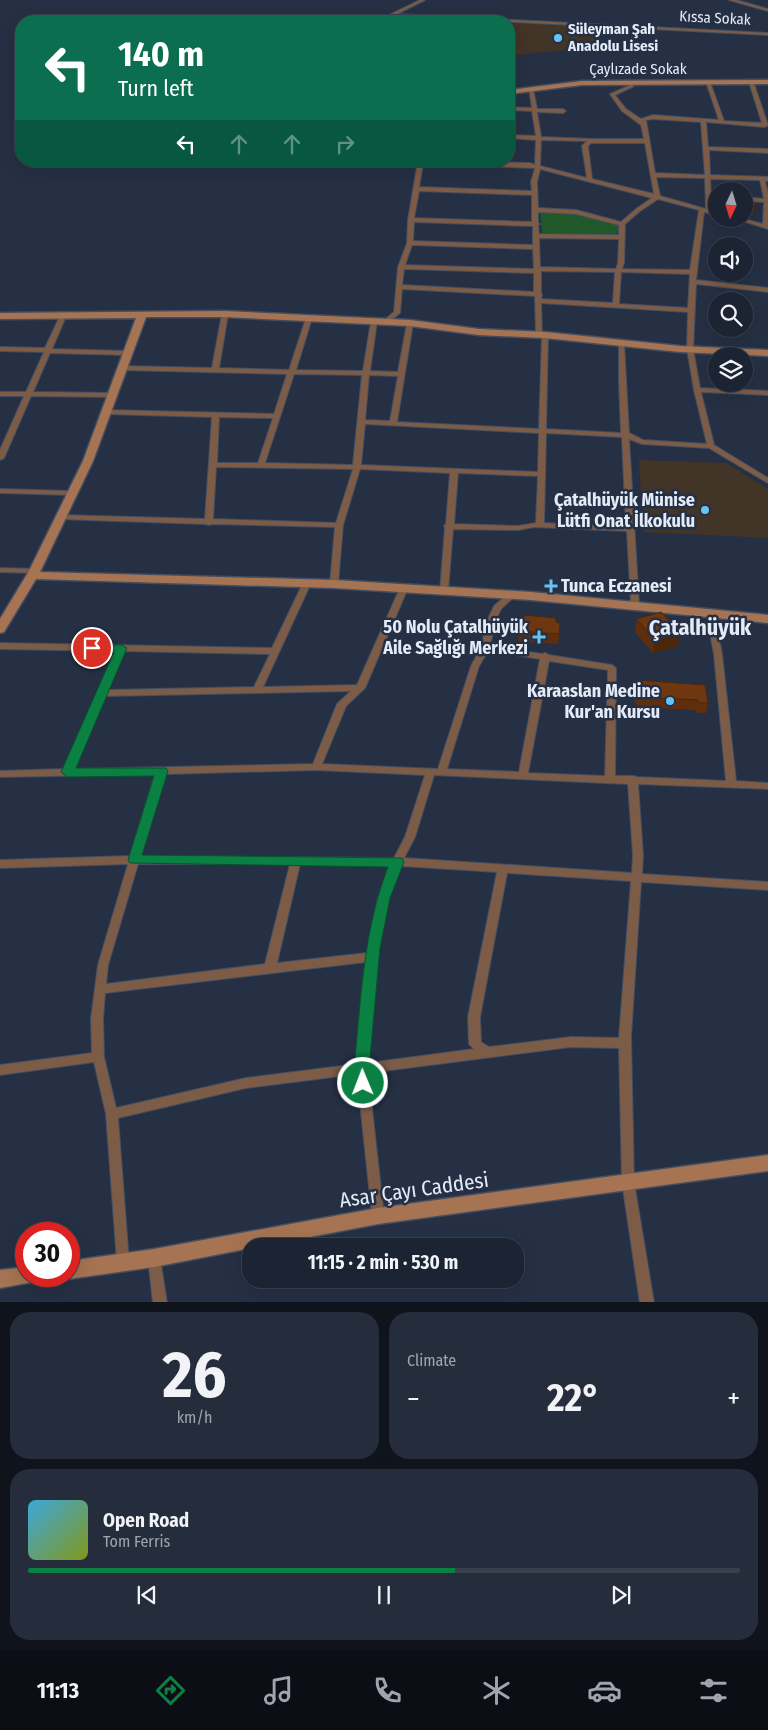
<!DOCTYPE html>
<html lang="en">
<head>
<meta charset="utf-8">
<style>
  :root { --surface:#1c2433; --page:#252c3b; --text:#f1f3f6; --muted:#a0a4ac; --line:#3a414e; --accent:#0b8043 }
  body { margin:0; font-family:"Fira Sans Condensed",sans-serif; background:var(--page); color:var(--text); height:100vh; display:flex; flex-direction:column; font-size:19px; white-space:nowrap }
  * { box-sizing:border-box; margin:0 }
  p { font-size:16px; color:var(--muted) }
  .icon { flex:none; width:28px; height:28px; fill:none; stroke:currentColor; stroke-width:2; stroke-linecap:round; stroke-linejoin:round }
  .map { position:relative; height:1302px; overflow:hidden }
  .drawer { display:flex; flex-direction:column; gap:10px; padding:10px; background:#0f141c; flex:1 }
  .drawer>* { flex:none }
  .banner { position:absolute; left:15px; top:15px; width:500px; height:152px; border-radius:20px; box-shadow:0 5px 20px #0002,0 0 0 1px var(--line); background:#0b6e4f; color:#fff; overflow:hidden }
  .needle { width:32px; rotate:184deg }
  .fabs { position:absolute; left:708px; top:182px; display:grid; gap:10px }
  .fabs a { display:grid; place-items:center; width:45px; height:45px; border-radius:50%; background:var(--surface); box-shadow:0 5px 20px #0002,0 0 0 1px var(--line); font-size:25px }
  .speed { position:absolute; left:15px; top:1222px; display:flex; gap:10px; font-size:25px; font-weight:700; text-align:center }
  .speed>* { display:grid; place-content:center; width:65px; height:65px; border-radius:50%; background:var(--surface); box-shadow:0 5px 20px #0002,0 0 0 1px var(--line); line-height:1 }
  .speed .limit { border:8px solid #d22; background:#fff; color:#111 }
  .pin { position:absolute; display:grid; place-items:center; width:42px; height:42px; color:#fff; margin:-21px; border:2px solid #fff; border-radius:50%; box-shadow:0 1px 5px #0007 }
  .me { position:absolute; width:55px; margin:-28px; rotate:359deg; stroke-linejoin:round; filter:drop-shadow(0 0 4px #0008) }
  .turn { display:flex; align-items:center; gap:18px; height:105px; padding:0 20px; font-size:22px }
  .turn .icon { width:65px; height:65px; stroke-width:2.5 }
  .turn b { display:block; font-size:35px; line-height:42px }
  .lanes { display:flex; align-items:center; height:48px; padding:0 20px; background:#0003; justify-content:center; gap:25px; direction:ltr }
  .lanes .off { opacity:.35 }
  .big { font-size:38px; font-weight:700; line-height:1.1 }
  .drawer .tile { flex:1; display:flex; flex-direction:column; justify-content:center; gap:8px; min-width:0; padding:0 18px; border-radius:20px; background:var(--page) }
  .drawer .dial { align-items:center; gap:0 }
  .dial b { font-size:65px; line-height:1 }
  .song { display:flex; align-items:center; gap:15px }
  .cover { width:60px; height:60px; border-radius:8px; background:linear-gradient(135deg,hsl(200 70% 55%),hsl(70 70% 35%)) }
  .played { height:5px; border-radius:2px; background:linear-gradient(90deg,var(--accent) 60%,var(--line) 60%) }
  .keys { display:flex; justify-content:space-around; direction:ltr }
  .heat { display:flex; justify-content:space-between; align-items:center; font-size:28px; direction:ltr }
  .drawer .tiles { flex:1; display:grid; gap:10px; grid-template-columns:1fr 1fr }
  .tile:last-child { grid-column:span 2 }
  .trip { position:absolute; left:242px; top:1238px; width:282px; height:50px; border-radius:20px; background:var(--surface); box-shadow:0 5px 20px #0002,0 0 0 1px var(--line); font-weight:700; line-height:50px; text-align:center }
  .tab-bar { display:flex; height:80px; justify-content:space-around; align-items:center; background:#0b0e14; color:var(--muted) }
  .tab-bar .icon { width:35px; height:35px }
  .tab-bar .selected { color:var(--accent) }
  .tab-bar b { font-size:22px; color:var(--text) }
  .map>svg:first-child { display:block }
  .education { fill:#423427 }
  .green { fill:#215829 }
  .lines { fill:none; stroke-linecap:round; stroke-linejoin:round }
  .street-casing { stroke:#444e61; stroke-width:2 }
  .secondary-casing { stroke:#444e61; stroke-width:3 }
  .street { fill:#7c5c47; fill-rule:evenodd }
  .secondary { fill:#a67452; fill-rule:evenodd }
  .wall { fill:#5f2f0d }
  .shaded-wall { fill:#4e260a }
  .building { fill:#6f370f; stroke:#4e260a }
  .route { fill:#0b8043; stroke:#07532c }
  .poi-dot { fill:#69c3f1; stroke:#253044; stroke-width:2 }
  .labels { text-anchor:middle; stroke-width:5; stroke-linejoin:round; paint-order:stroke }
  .far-street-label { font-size:15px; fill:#e4ebf8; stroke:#253044 }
  .far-poi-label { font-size:15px; font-weight:bold; fill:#e4ebf8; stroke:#253044; text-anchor:start }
  .poi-label { font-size:18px; font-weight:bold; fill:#e4ebf8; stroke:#253044; text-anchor:end }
  .near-street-label { font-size:21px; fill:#e4ebf8; stroke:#253044 }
  .district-label { font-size:22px; font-weight:bold; fill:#e4ebf8; stroke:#253044 }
</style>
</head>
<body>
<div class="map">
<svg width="768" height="1303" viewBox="0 0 768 1303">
  <rect width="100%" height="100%" fill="#253044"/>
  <path class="education" d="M509 23 597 27 595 51 563 50 509 56Z
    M639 460 726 463 768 489V538L643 532Z"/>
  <path class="green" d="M540 211 574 213 619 225 617 235 542 233Z"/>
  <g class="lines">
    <g class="street-casing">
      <path id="street" d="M420 0H425L397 14 768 33V35L392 16 382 21H377Z
        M729 0H736L768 9V11Z
        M625 81H629L634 86 615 95 626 109 641 119 653 115 719 120 706 82 708 81 710 82 724 121 762 123 749 82 753 81 768 125 765 127 706 122 708 147 768 149V153L709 150 710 175 768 177V181H765L768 193V229L736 219H744L763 224 764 202 744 201V197L764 199 760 180 710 179 712 210 716 211V215L704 212 696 280 768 288V292L696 284 693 349 700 388 768 391V395L701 392 714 445 768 478V483L709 448 642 444 629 439 639 605 638 607H632L631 605 627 531 534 527 518 530 453 529 448 591 447 593H441L440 591 445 528 444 526 446 524 450 473 360 469 343 525 338 584 334 587 330 584 335 527 212 524 209 525 205 524 58 519 57 517 61 515 205 519 212 417 106 414 102 412 106 410 274 414 287 374 122 370 119 368 122 366 212 368 222 314 225 312 228 314 219 368 289 370 306 318 309 316 312 318 296 370 363 371 371 321 374 319 377 321 370 371 398 372 407 323 410 321 412 322 413 323 397 422 539 429 542 335 545 333 548 335 546 429 621 433 619 382V344L622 342 624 343 629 433 643 440 707 444 694 390 687 349 688 312 541 303 542 334 539 336 536 334 535 296 402 289 400 313 387 323H383L382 322 394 312 398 267 407 243 408 220 418 161 530 163 535 165 536 140 509 138V135L536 136 532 111 509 110V107L532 108 529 89 531 88 533 89 537 109H563L566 111 563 113 537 112 541 137 593 139H644L641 125 622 111 610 94 629 86 625 83ZM653 119 701 122 705 175 655 173 646 120ZM541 140 587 141 582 146 587 178 540 166ZM591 143H645L654 194 592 179 588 146ZM423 164 535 168 531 182 532 191 419 187ZM540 169 652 198 636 209 621 222 576 210 538 208 537 182ZM656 177 705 178 706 209 660 196ZM419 191 532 195V222L414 218ZM658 199 699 210 690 270 622 269 624 263 625 224 640 211ZM538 212 576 214 619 225V235L539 234 538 225 540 224 538 223ZM414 222 533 226V245L413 241ZM539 238 619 239 618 263 616 269 540 267ZM412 245 533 249 534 269 405 265ZM404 269 534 273V292L402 285ZM541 271 615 272 613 303 541 299 542 294 541 293ZM621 272 690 274 688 308 619 304ZM294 374 362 375 353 465 265 463ZM369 375 398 376 390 421 365 420ZM219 417 273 418 258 463H217ZM365 424 539 433 538 472 361 465ZM546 433 622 437 626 527 544 523ZM216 467 353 469 336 523 213 519ZM458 473 538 476 536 523 518 526 454 524Z
        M63 314 66 316 52 349 127 351 130 353 127 355 50 353 33 392 112 393 115 395 112 397 31 396 4 458 0 460V450L24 396H0V392H26L44 352 0 351V347L45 348 60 316Z
        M0 489 72 491 76 493 72 495 0 493Z
        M0 568 35 569 39 571 35 573 0 572Z
        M307 580 311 583 263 687 357 685 400 588 404 585 408 588 365 688 346 706 322 764 438 769 471 666 481 648 487 621 494 606 509 593 512 592 516 595 501 609 495 621 490 646 542 654 545 653 549 655 612 665 616 668 615 776H633L637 777 726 781 714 654 706 613 710 610 714 613 722 654 736 781 768 783V789L638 784 643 855 642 874 768 882V890L641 882 631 1037 634 1182 654 1303H640L622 1182 619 1048 571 1047 368 1073 384 1216 382 1220 378 1222 374 1220 372 1216 357 1074 246 1088 118 1118 129 1262 128 1266 123 1268 118 1266 117 1262 106 1114 94 1062 0 1075V1065L92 1053 91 1019 98 965 128 864 0 868V860L130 856 155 774 0 777V771L64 769 116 651 0 649V643L272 648 303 583ZM124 651 270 654 254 687 108 690ZM488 651 540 659 519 772 447 769 479 666ZM549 661 608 670 605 776 528 773ZM351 691 337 704 313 764 74 769 105 696ZM316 770 425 775 405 837 394 858 141 856 165 774ZM434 775 628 784 633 855 632 873 404 858 415 837ZM138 864H290L265 964 106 984 108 965ZM300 864 391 865 378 898 367 953 277 963ZM401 866 497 872 468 1017 469 1044 474 1049 368 1063 378 948 388 898ZM507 873 631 881 619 1038 571 1037 489 1047 481 1042 480 1017ZM366 962 357 1064 246 1078 116 1108 104 1057 103 1019 105 993Z
        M154 1252 159 1254 160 1258 167 1303H153L148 1258 149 1254Z"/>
    </g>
    <g class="secondary-casing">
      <path id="secondary" d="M768 80V84L582 85 509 94V90L582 81Z
        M225 311 410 320 479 329 545 332 680 346 768 350V356L680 352 545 338 479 335 410 326 225 317H146L93 461 40 572 334 580 531 592 768 615V623L531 600 334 588 36 579 4 632 0 633V619L29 571 83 461 136 318 0 319V313Z
        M768 1155V1171L378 1224 263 1246H251V1248L154 1267 69 1279 62 1276H69V1261L154 1249 378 1208Z
        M26 1267V1276H35L33 1282 0 1288V1270Z"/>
    </g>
    <use href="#street" class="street"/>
    <use href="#secondary" class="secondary"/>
  </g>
  <path class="wall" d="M520 619 560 623 558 644 518 641Z
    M637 619 678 646 653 653 635 632Z
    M636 680 708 703 706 713H697L696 710 636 707 634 690Z"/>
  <path class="shaded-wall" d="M756 204 754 215 744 216V206Z
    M680 633 678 646 653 653 655 640Z"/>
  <path class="building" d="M744 197H746L756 204 744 206Z
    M661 612 680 633 655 640 637 619Z
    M524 615 556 618V622L560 623 559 634 519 631 520 619 524 620Z
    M636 680 705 685 708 703H699L698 700 637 697Z"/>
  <path class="route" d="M92 645H121L127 648 76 768H166L168 771 142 855 402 858 404 862 390 898 380 948 369 1069 371 1083 369 1087 363 1089 358 1087 354 1069C361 1000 363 932 388 867L130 863 128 860 154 776 68 777 61 772 114 652 87 651 86 648Z"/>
  <g class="poi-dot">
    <circle cx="558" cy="38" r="5"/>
    <circle cx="705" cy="510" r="5"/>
    <path d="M548.5 578.5h5v5h5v5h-5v5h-5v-5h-5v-5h5z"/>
    <path d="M536.5 629.5h5v5h5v5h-5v5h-5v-5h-5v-5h5z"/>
    <circle cx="670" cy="701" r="5"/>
  </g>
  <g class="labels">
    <g class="far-street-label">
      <text transform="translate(715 18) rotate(3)" y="5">Kıssa Sokak</text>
      <text x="638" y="74">Çaylızade Sokak</text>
    </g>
    <g class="far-poi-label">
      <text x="568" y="34">Süleyman Şah<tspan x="568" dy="17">Anadolu Lisesi</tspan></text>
    </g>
    <g class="poi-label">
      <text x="695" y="506">Çatalhüyük Münise<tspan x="695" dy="21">Lütfi Onat İlkokulu</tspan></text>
      <text x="561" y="592" text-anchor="start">Tunca Eczanesi</text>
      <text x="528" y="633">50 Nolu Çatalhüyük<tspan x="528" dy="21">Aile Sağlığı Merkezi</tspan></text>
      <text x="660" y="697">Karaaslan Medine<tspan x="660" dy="21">Kur'an Kursu</tspan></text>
    </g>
    <g class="near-street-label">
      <text transform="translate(414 1190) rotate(-8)" y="7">Asar Çayı Caddesi</text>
    </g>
    <g class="district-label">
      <text x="700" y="635">Çatalhüyük</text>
    </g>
  </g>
</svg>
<div class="fabs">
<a><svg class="needle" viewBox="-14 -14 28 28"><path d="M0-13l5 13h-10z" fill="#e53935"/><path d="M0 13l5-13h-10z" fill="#a0a4ac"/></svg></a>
<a><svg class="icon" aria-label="sound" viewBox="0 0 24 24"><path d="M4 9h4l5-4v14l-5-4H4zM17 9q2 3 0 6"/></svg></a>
<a><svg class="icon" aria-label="search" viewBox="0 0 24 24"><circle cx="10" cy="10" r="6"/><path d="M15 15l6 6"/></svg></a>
<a><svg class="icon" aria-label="layers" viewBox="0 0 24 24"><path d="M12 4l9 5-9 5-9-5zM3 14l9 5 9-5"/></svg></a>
</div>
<div class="speed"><div class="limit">30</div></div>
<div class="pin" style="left:92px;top:648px;background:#d93025"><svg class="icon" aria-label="arrive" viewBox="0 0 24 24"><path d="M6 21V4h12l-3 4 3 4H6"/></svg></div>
<svg class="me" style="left:363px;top:1083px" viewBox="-20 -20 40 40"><circle r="17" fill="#0b8043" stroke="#fff" stroke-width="3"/><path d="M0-11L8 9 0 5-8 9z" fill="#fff"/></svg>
<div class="trip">11:15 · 2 min · 530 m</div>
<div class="banner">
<div class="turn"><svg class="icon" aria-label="left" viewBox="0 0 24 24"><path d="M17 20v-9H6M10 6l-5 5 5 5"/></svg><div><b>140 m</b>Turn left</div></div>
<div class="lanes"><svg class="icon" aria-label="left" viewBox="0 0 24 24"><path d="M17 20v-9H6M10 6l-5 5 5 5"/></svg><svg class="icon off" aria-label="ahead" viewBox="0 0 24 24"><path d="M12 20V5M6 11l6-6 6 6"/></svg><svg class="icon off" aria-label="ahead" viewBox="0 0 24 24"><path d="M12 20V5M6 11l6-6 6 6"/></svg><svg class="icon off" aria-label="right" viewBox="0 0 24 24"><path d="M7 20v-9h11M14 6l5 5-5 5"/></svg></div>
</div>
</div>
<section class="drawer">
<div class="tiles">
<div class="tile dial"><b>26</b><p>km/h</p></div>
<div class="tile"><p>Climate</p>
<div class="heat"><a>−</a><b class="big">22°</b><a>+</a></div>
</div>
<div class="tile">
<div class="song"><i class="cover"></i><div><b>Open Road</b><p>Tom Ferris</p></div></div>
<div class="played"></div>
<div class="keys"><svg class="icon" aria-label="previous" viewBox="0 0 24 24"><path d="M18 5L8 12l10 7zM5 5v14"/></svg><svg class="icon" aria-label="pause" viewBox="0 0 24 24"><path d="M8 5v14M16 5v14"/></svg><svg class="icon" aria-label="next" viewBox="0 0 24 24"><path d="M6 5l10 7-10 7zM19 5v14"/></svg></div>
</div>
</div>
</section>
<nav class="tab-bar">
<b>11:13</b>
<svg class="icon selected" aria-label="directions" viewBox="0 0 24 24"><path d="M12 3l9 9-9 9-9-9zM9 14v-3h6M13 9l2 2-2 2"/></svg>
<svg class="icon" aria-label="music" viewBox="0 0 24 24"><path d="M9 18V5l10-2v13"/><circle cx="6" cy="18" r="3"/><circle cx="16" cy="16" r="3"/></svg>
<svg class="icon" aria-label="phone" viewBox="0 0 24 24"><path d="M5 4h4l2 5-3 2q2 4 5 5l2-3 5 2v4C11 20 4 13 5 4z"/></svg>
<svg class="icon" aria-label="climate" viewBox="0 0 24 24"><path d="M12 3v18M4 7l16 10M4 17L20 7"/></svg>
<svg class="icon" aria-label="car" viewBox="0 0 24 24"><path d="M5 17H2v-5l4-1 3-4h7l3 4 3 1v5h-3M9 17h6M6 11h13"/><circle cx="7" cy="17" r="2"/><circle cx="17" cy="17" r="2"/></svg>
<svg class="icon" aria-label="filters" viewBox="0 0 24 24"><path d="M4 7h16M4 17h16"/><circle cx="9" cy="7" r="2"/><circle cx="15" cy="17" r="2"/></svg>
</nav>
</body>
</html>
